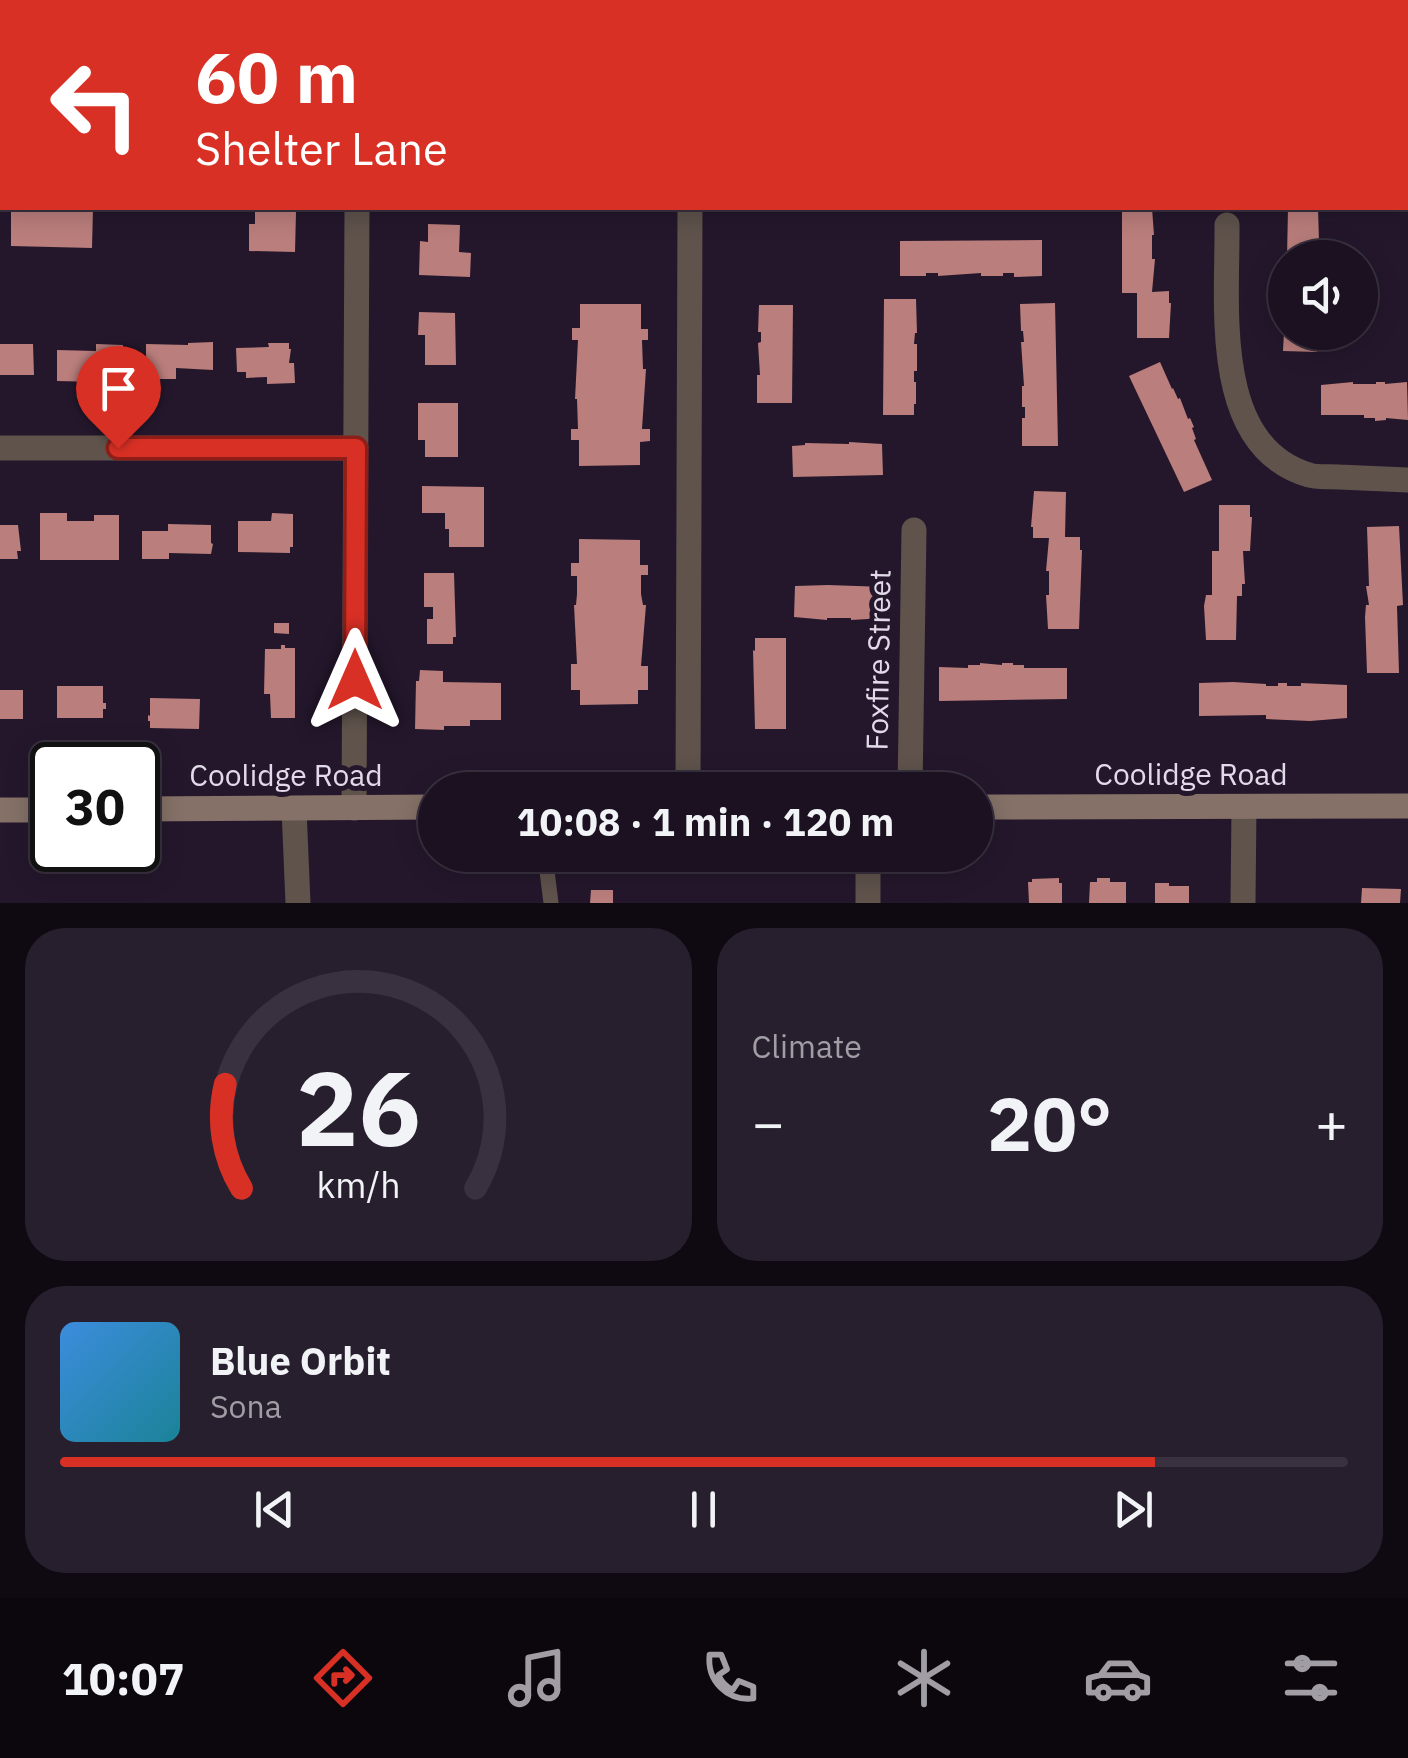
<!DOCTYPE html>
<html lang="en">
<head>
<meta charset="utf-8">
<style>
  :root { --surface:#1b1121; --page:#281f2e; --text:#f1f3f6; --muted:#a09da5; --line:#39313f; --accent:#d93025 }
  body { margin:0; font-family:"IBM Plex Sans",sans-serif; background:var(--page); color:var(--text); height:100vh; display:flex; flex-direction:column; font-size:38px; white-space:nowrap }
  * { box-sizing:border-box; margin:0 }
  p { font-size:32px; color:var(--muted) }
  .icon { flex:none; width:55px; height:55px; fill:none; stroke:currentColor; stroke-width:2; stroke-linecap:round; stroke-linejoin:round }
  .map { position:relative; height:903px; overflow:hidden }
  .sheet { display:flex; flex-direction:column; gap:25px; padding:25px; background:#0f0912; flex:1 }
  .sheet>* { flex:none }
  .guide { position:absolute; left:0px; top:0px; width:1410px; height:210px; box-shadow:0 5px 25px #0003,0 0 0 2px var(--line); background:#d93025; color:#fff; overflow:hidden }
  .fabs { position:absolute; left:1268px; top:240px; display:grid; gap:20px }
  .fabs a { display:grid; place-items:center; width:110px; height:110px; border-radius:50%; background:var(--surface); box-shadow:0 5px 25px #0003,0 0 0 2px var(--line); font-size:50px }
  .speed { position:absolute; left:30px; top:742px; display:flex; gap:20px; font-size:50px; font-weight:700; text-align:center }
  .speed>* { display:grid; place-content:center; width:130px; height:130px; border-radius:50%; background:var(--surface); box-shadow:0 5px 25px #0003,0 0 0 2px var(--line); line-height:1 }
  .speed .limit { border:5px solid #111; border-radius:15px; background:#fff; color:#111 }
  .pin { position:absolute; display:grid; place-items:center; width:85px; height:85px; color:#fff; margin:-102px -42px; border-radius:50% 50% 50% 0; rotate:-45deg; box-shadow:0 0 10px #0007 }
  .pin .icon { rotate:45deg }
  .me { position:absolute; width:110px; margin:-55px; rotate:0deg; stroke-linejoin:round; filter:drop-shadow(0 0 8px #0008) }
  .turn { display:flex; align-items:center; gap:35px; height:210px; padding:0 30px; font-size:45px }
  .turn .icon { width:130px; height:130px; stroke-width:2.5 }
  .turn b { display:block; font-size:70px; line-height:85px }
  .big { font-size:75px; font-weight:800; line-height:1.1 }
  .sheet .card { flex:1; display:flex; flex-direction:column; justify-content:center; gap:15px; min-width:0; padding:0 35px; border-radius:40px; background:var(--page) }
  .sheet .dial { align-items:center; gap:0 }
  .dial svg { height:260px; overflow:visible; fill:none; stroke:var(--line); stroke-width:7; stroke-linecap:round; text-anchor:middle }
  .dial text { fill:var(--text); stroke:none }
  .song { display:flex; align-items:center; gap:30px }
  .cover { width:120px; height:120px; border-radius:15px; background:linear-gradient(135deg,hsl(210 70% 55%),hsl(190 70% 35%)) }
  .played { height:10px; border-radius:5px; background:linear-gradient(90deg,var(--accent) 85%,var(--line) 85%) }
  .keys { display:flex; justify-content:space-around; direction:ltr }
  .heat { display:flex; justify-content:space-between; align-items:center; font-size:55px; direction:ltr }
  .sheet .tiles { flex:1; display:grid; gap:25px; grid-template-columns:1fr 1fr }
  .card:last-child { grid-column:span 2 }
  .trip { position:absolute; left:418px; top:772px; width:575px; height:100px; border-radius:50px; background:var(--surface); box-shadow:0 5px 25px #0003,0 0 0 2px var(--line); font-weight:800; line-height:100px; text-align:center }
  .tabs { display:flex; height:160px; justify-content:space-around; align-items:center; background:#0b070d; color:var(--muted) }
  .tabs .icon { width:70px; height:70px }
  .tabs .active { color:var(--accent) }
  .tabs b { font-size:45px; color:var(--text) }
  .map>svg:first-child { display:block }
  .building { fill:#ba7e7c }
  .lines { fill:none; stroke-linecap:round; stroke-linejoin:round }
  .lane { stroke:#5f534c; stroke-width:15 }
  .street { stroke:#5f534c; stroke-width:25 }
  .secondary { stroke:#857167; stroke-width:25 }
  .route-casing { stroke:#8d1f18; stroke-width:25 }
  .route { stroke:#d93025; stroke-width:18 }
  .labels { text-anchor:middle; stroke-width:10; stroke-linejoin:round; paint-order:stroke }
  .street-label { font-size:30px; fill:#e2dae8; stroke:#24172c }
</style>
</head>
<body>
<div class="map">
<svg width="1408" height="903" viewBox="0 0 1408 903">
  <rect width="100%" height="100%" fill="#24172c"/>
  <path class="building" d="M11 208H93L92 248 11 246Z
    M255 208H290V212H296L295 252 249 251V224H255Z
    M1122 208H1152L1154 235H1152V259H1155L1152 292 1169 291V303H1171L1169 338H1137V293H1122Z
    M1288 208H1318L1319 241H1317L1316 258H1287Z
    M428 224 460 225 459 252 471 253 470 277 419 275 420 241 428 242Z
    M1042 240V276L1014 277V273H1003V276H981V273L938 276V273H926V276H900V241Z
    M884 299H916L917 333H915L914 344H917V371H914V382H916V404H914V415H883Z
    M1055 303 1058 446H1022V418H1025V407H1022V386H1024L1021 342H1024L1023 331H1021L1020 304Z
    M580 304H641V329H648V340H642L643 369H646L642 429H650V441L640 442V465L579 466V440H571V429H578L577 399H575L578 340H572V328H580Z
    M759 305H793L792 403H757V375H760L758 343 761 342V332H758Z
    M419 312 455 313 456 365H425V335H418Z
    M1284 332H1318L1317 352 1283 351Z
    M213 342V370L176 368V379H146V344L188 345V343Z
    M268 343H289V349H291L289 363H294L295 383 267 384V377L246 378V372H237L236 348 269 347Z
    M0 344H33L34 375H0Z
    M96 344 123 345 122 373 100 372V382L57 381V350L96 351Z
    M1160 362 1172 389 1173 388 1178 399 1180 398 1188 419 1190 418 1194 427 1192 428 1196 439 1194 440 1212 480 1184 492 1129 376Z
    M1353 382V384H1376V382H1385V384L1407 382 1408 420 1386 418V420L1375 421V418H1364V415H1321V385Z
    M418 403H458V457H425V440H418Z
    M849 442 882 444 883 475 793 477 792 446 805 445V443L849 444Z
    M422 486 484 487V547H449V529H445V513H422Z
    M1034 491 1066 492 1065 537H1080V550H1082L1079 629H1048L1046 595H1049V571H1046L1049 538H1033V527H1031Z
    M1219 505H1250V517H1252L1250 551H1243L1245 584H1242V596H1237L1236 640H1206L1204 606 1206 595H1212V551H1219Z
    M40 513H67V521H94V515H119V560H40Z
    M272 513 293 514V547H290V553L238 552V521H271Z
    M168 524 211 525V543L213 544 211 554 169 553V559H142V531H168Z
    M0 525H18L21 551H17L18 559H0Z
    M1399 526 1403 605 1397 606 1399 673H1367L1365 617 1366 605H1369L1366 586H1369L1367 527Z
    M579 539 640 540V565H648V575H641V594L643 605H646L641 666H648V690H638V704L580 705V690H571V664H577L574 605H576L577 594V576H571V563H579Z
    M424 573H454L456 637H453V644H427V619H433V607H424Z
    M828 585 885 587V618L851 620V618H827V620L794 617 795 586Z
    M274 623H289V634L274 633Z
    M755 638H786V729H755L753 650 755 651Z
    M281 645H285V648H295V718H271L270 694H264L265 649H281Z
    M980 663 1002 665V663H1013V665H1024V668H1067V699L939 701V667L968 668V665H980Z
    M420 670 443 671V682L501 683V720H470V726H444V730L415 729 416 681H419Z
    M1233 682 1266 684V686H1278V683H1287V686H1301V683L1347 685V718L1310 721 1266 719V715L1199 716V683Z
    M57 686H103V703H106V709H103V718H57Z
    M0 690H23V719H0Z
    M150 698 200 699 199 729 150 728V721H148V715L150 716Z
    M1059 878V883H1062V903H1029L1028 882H1032V879Z
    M1097 878H1110V882H1126V903H1089L1090 882H1097Z
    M1155 883H1169V886H1189V903H1155Z
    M1362 888 1401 889 1400 903H1361Z
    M591 890H613V903H590Z"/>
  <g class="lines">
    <path class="lane" d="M545 855 551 903"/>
    <path class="street" d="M357 0V2
      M689 0V2
      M1227 225C1228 304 1210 446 1309 475 1318 478 1330 476 1339 477 1362 478 1385 479 1408 480
      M0 448H356
      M688 790 690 208
      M910 790 914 530
      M354 808 357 208
      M294 809 298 903
      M868 903V855
      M1243 903 1244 807"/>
    <path class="secondary" d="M975 807 1408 806
      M138 809 435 807
      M0 810H52"/>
  </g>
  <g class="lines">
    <g class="route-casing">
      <path id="route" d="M118 448H356L355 680"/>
    </g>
    <use href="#route" class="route"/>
  </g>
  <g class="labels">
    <g class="street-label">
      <text transform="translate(879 660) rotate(-89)" y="10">Foxfire Street</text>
      <text x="1191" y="785">Coolidge Road</text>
      <text x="286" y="786">Coolidge Road</text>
    </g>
  </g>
</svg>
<div class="fabs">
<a><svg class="icon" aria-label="sound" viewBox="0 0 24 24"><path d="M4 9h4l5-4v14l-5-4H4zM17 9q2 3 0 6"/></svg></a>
</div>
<div class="speed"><div class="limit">30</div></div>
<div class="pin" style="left:118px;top:448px;background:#d93025"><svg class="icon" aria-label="arrive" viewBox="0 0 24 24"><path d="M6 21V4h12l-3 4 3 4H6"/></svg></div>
<svg class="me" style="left:355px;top:680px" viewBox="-20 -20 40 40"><path d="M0-17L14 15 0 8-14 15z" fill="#d93025" stroke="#fff" stroke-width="4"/></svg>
<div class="trip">10:08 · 1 min · 120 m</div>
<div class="guide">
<div class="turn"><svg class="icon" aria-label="left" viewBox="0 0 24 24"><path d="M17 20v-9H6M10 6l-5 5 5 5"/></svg><div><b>60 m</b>Shelter Lane</div></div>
</div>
</div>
<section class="sheet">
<div class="tiles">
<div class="card dial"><svg viewBox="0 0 100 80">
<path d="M14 69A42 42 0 1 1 86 69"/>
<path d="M14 69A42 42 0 0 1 9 37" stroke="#d93025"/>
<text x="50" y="56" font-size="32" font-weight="700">26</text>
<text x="50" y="72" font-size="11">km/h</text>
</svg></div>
<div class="card"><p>Climate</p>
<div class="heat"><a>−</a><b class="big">20°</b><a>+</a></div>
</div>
<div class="card">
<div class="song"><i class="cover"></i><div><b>Blue Orbit</b><p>Sona</p></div></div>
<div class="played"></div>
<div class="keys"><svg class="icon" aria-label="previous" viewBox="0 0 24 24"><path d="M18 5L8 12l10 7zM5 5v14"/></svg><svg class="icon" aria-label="pause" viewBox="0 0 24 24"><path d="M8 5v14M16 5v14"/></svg><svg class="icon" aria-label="next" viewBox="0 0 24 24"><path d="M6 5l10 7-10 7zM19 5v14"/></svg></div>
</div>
</div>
</section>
<nav class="tabs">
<b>10:07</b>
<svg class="icon active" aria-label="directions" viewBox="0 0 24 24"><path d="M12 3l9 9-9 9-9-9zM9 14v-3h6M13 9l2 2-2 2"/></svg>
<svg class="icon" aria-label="music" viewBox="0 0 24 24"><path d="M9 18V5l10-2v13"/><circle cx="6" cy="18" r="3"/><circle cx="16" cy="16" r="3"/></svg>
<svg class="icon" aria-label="phone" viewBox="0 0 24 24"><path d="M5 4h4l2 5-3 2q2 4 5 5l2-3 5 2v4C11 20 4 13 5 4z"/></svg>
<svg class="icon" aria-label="climate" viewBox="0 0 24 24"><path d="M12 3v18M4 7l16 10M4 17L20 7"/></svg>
<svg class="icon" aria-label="car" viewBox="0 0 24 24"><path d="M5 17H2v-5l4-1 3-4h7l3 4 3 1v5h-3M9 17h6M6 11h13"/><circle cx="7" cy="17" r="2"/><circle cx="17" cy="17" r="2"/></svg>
<svg class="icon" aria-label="filters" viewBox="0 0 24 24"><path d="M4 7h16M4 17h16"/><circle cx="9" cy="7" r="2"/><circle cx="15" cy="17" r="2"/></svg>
</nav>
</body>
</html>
